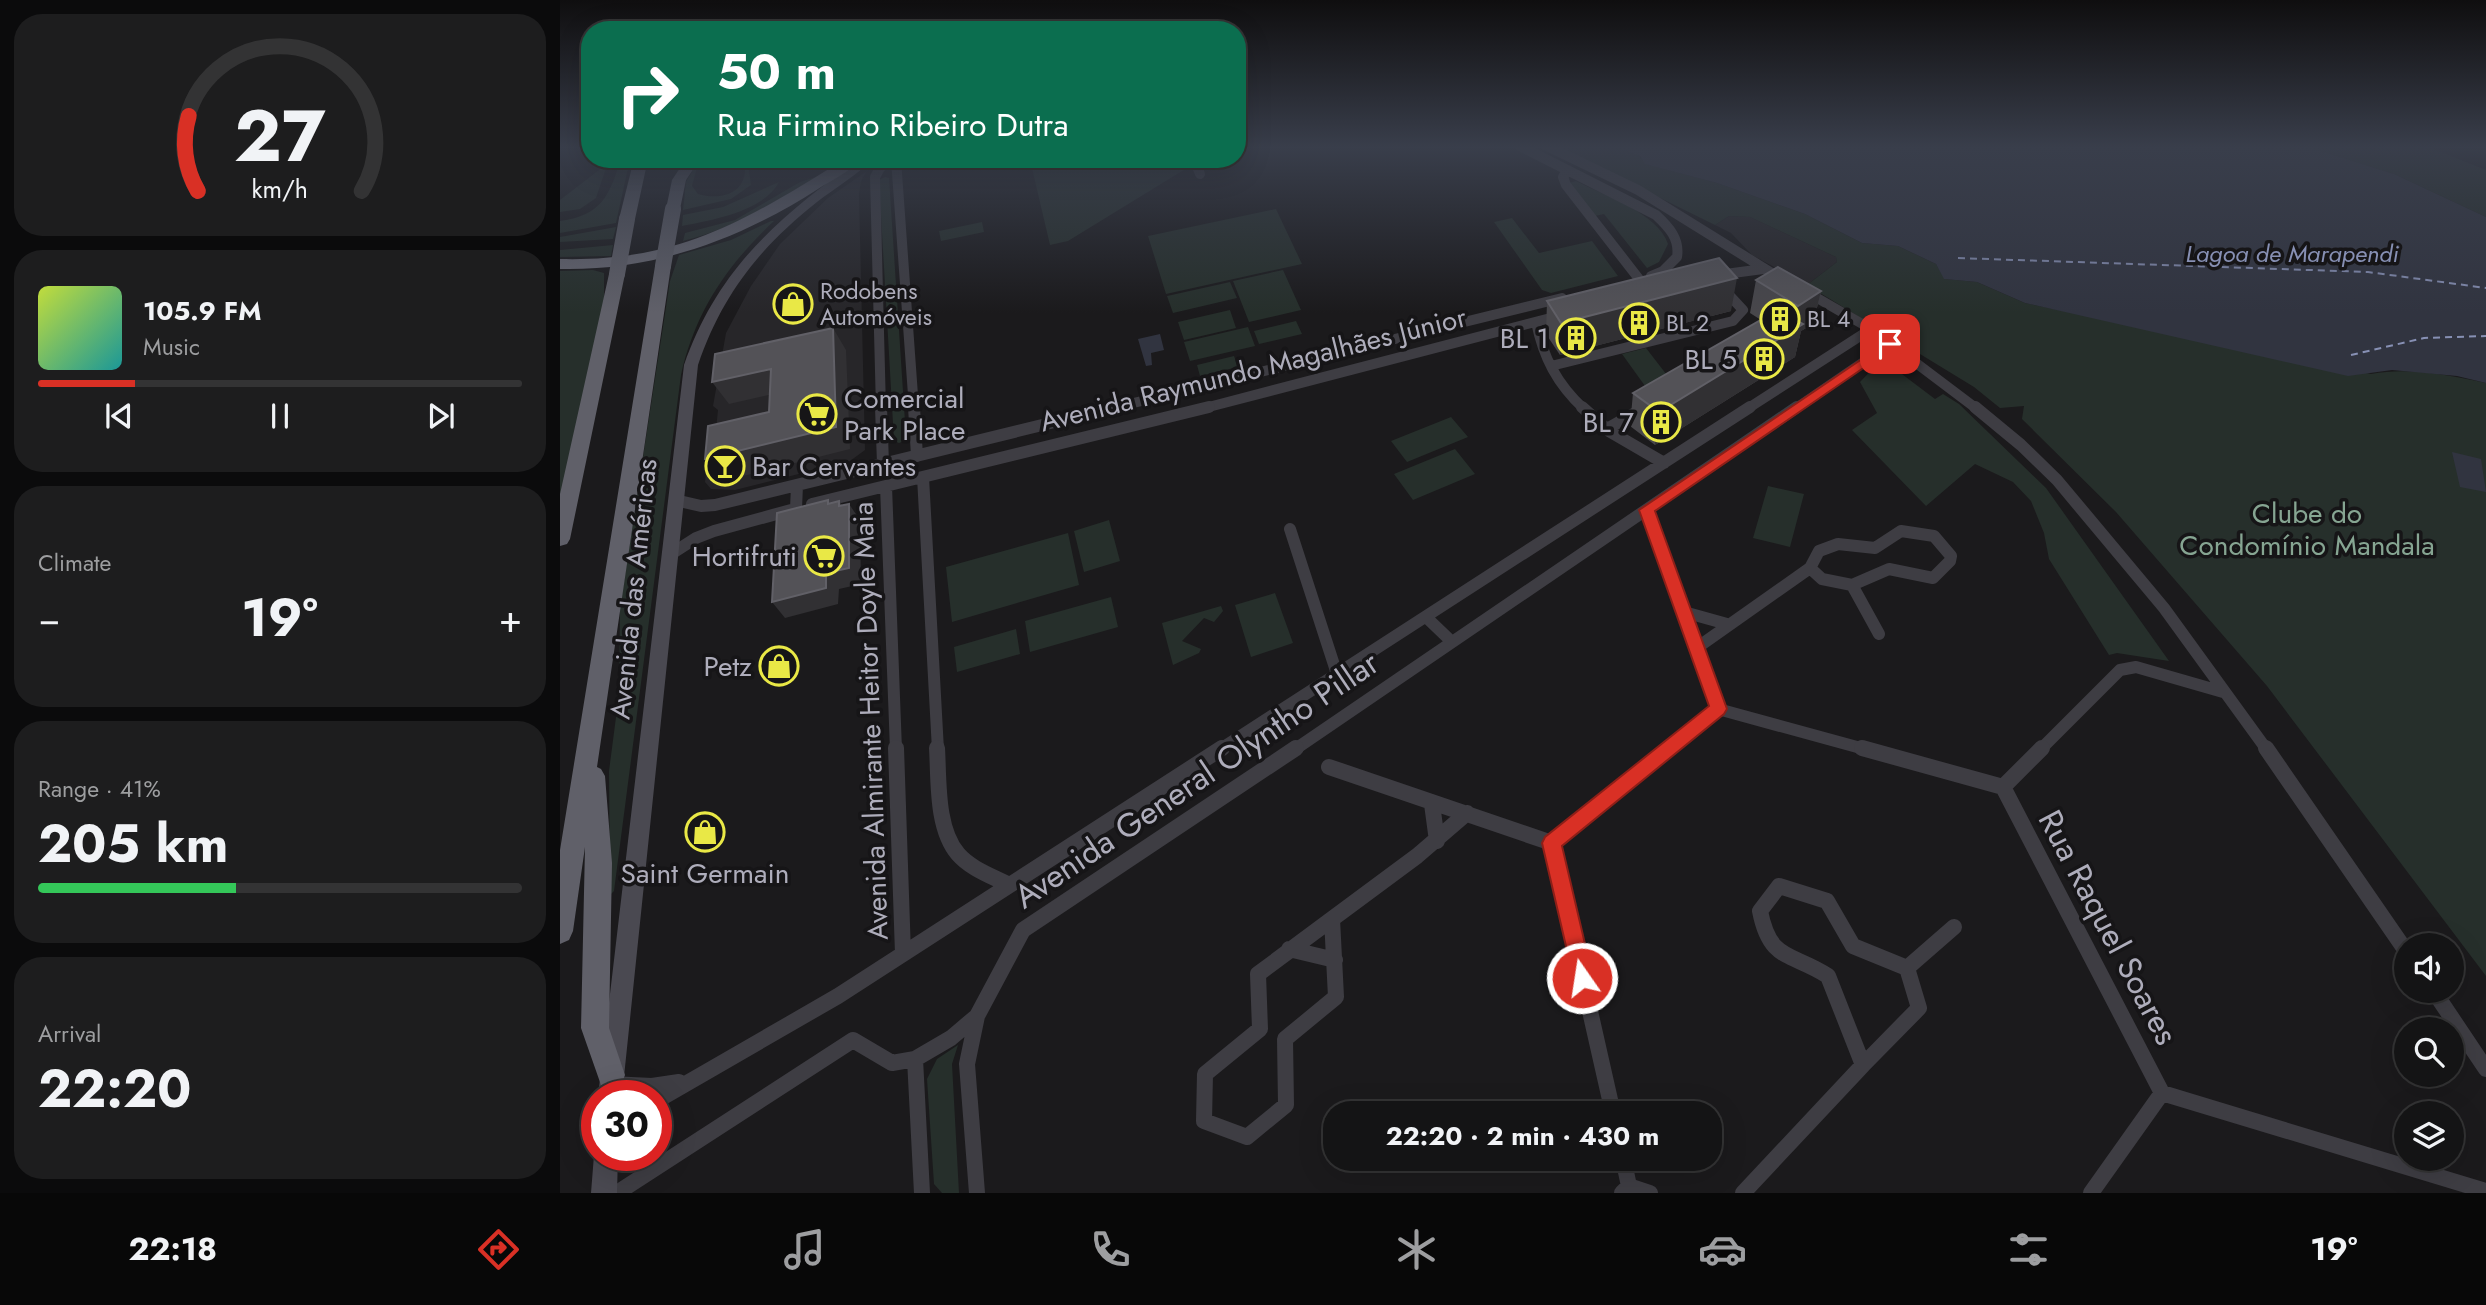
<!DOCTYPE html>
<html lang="en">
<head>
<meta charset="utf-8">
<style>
  :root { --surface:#141415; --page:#1d1d1e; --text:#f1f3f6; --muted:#9d9ea0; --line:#333334; --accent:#d93025 }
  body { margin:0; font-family:Jost,sans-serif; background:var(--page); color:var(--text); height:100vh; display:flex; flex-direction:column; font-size:26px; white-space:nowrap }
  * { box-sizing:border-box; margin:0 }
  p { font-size:23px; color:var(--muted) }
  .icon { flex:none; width:38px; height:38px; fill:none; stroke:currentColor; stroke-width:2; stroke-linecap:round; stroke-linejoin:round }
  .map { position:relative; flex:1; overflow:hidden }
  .sheet { display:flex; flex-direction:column; gap:14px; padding:14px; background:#0b0b0c; width:560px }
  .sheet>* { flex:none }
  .banner { position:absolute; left:21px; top:21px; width:665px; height:147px; border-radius:28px; box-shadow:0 7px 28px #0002,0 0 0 2px var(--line); background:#0b6e4f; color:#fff; overflow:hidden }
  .buttons { position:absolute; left:1834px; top:933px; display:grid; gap:14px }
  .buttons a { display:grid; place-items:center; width:70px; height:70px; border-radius:50%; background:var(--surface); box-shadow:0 7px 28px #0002,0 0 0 2px var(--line); font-size:35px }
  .speed { position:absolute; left:21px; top:1080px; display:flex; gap:14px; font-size:35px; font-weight:700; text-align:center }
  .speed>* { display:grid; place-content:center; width:91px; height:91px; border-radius:50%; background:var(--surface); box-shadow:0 7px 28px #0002,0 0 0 2px var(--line); line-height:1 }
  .speed .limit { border:10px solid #d22; background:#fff; color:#111 }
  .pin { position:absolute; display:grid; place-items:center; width:60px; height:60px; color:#fff; margin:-30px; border-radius:14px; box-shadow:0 4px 10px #0006 }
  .me { position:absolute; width:77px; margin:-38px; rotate:347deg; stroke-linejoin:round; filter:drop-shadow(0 0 5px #0008) }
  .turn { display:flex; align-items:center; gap:24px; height:147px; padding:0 21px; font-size:32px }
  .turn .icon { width:91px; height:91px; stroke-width:2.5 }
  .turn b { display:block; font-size:49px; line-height:60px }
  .big { font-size:52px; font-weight:700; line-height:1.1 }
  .sheet .widget { flex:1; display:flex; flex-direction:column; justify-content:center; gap:10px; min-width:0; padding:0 24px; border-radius:28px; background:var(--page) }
  .sheet .dial { align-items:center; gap:0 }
  .dial svg { height:182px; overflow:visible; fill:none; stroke:var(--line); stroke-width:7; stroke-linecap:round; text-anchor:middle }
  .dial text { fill:var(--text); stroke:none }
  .song { display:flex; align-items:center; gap:21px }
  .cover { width:84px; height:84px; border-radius:10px; background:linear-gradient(135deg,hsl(70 70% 55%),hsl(180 70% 35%)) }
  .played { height:7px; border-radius:4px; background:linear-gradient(90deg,var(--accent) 20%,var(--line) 20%) }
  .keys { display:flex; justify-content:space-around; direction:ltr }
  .heat { display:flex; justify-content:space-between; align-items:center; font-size:38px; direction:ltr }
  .charge { height:10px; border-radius:5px; background:linear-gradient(90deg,#34c759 41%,var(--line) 0) }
  .trip { position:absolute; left:763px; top:1101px; width:399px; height:70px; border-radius:28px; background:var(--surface); box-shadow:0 7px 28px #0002,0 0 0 2px var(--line); font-weight:700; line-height:70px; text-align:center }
  .menu { display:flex; height:112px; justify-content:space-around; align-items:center; background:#080808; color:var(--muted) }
  .menu .icon { width:49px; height:49px }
  .menu .active { color:var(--accent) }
  .menu b { font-size:32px; color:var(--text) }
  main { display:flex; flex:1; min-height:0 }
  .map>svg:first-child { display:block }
  .built { fill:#272629 }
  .green { fill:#262f2b }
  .water { fill:#313440 }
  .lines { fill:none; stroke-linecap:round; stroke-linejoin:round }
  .ferry { stroke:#8790b4; stroke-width:2; stroke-dasharray:7 5; stroke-linecap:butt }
  .minor-far2 { stroke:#3e3d43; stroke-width:10 }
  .minor-far1 { stroke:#3e3d43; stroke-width:12 }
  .minor { stroke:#3e3d43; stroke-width:16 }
  .secondary { fill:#4a4951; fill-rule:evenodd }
  .trunk { fill:#606069; fill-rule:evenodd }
  .motorway { fill:#686872; fill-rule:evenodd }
  .trunk-bridge { stroke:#606069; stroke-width:16 }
  .wall { fill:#48474b }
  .shaded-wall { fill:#313033 }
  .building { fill:#535257; stroke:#616067; stroke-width:2 }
  .route { fill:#d93025; stroke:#8d1f18; stroke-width:2 }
  .labels { text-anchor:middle; stroke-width:7; stroke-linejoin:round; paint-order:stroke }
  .far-poi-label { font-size:23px; fill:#aeadbb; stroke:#161517; text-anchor:start }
  .far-water-label { font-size:24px; font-style:italic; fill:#8790b4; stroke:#161517 }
  .poi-label { font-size:28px; fill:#aeadbb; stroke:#161517; text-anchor:end }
  .street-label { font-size:28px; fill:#aeadbb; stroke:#161517 }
  .park-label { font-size:28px; fill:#86a592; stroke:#161517 }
  .near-street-label { font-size:33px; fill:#aeadbb; stroke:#161517 }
</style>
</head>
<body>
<main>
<section class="sheet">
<div class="widget dial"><svg viewBox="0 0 100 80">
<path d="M14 69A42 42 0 1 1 86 69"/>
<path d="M14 69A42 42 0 0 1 10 36" stroke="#d93025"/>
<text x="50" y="56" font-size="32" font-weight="700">27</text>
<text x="50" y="72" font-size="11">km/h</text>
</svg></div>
<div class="widget">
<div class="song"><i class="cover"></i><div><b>105.9 FM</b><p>Music</p></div></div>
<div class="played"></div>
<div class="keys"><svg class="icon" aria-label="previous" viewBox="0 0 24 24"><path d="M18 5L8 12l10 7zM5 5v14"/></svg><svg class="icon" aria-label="pause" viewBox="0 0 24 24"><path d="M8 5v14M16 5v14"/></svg><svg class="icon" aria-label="next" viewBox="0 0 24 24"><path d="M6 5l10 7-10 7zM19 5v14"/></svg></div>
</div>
<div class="widget"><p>Climate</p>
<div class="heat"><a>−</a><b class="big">19°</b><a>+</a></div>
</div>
<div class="widget"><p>Range · 41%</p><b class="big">205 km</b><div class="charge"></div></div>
<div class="widget"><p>Arrival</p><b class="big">22:20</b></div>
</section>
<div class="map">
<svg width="1926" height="1193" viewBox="0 0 1926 1193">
  <rect width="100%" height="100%" fill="#1b1a1c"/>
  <path class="built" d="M307 171 301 181 299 194 305 450 290 461 175 490 151 489 145 482 148 454 154 448 158 410 153 406 166 333 191 286 220 244 268 198Z
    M1169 216 1190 217 1276 257 1277 262 1247 285 1192 255 1171 233 1155 225Z"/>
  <path class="green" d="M995 146C1024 146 1067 137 1086 164L1157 183 1245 214 1302 243 1338 246 1376 264 1385 279 1417 282 1465 303 1811 374C1849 367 1889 375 1926 383V976L1707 686 1556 512 1462 419 1464 406 1440 408 1414 387 1247 285 1277 262 1276 257 1190 217 1169 216 1155 225Z
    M1745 146H1866L1926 170V217L1834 174Z
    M49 159 36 198 20 209 0 212V200L39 170Z
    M61 159H70L56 223 0 233V221C42 215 49 196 61 159Z
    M476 159H627V168L508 241 490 245 471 164Z
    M139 160 132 186 138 194C159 200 184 195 185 170H189L191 185 171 199 123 210 126 182Z
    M256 177C213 203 173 229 123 241L125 233 175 220 240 182Z
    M325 177 329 178 346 437 344 441 339 443 334 441 319 180Z
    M1016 181C1045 196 1098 213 1108 244L1099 262 1087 268 1044 214 1035 216 1009 183Z
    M219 182C203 212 152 220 122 226L123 215 163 207Z
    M716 209 742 264 606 294 588 236Z
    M952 218 979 253 1032 241 1058 276 991 293 982 290 934 222Z
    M211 221H214C167 265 135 312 121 375L54 891 50 895 49 771 59 694 60 607 110 281 119 255 171 240Z
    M422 222 424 232 381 241 379 231Z
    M56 227 53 239 0 242V237Z
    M53 245 51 256 0 257V250Z
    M33 270 44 273V301L0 500V271Z
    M723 270 741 310 689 322 673 281Z
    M670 282 677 298 613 313 607 296Z
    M670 310 676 328 624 340 618 322Z
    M736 321 742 334 699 344 694 331Z
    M688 327 695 346 630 361 624 342Z
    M1086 348 1110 379 1085 386 1062 354Z
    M674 356 678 367 640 376 637 365Z
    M1322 359 1375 399 1383 394 1399 404 1486 488 1609 661 1557 653 1549 655 1489 559 1484 533 1471 501 1453 482 1415 464 1366 506 1292 430 1317 413 1300 382Z
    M891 417 908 437 847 462 831 441Z
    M895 449 915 474 853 500 834 474Z
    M1208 486 1244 494 1230 547 1193 538Z
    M549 520 560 561 524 572 514 531Z
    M508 533 519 585 392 622 386 567Z
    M715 593 733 643 691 657 675 605Z
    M551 597 558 627 470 652 465 621Z
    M661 606 663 611 654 622 644 618 622 641 641 649 639 653 613 665 602 623Z
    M456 629 460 654 397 672 394 647Z
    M398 1045 392 1064 399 1193H382L374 1184 367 1079 377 1059Z"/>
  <path class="water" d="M1056 146H1745L1834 174 1926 217V383L1897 376 1832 370 1788 376 1465 303 1417 282 1384 279 1376 264 1338 246 1302 243 1245 214 1157 183 1085 164 1080 156Z
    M600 334 604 350 591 353 592 365 586 366 578 339Z
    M1892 452 1921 459 1926 492 1900 487Z"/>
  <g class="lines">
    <path class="ferry" d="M1398 258 1808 272 1926 288
      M1791 355 1864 338 1926 336"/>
    <path class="minor-far2" d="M960 146 1096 215C1109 227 1120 239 1117 257L1103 271 1091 276
      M987 146 1078 190 1223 280
      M336 159 354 409
      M634 159 640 174
      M1008 170 1003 177 1006 185 1079 279
      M1158 275 1203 269
      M1245 291 1311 329 1417 409
      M976 322C983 357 997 384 1024 409
      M991 366 1173 321 1183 310 1170 296
      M321 409 315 177 320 168 331 159
      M549 409 1002 298
      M641 409 1002 315
      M1187 409 1311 329
      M1235 409 1330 344"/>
    <path class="minor-far1" d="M321 407 323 464
      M354 407 357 456
      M1022 407 1049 431 1104 463
      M1415 407 1461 445 1497 480 1604 608 1707 750
      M1047 429 1084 408
      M363 477 378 750
      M326 486 336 750
      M115 500 141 506 155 505 556 407
      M252 504 649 407
      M236 509 237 485
      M1087 510 1158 709
      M730 529 777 674
      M1341 531 1374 536 1391 556 1390 561 1373 578 1329 569 1292 585 1262 579 1250 568 1259 551 1278 544 1315 548Z
      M108 556 136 538 154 531 231 510
      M1292 585 1319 634
      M1124 612 1167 624
      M866 617 892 642
      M1138 647 1250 568
      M659 750 1190 407
      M734 750 1237 407
      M1107 750 1158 709 1308 750
      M1480 750 1560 670 1576 667 1663 692"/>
    <path class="minor" d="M336 748 343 954
      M377 748C379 781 376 828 398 854 411 869 432 876 449 885
      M1302 748 1443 787 1482 748
      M1706 748 1846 951
      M769 767 992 843
      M1443 787 1602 1093
      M872 804 877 841
      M1219 886 1267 901 1293 946 1347 968 1359 1008 1303 1065 1268 976C1231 952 1210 962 1200 911Z
      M772 919 776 997 725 1039 726 1105 687 1137 644 1121 645 1074 700 1029 698 974Z
      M772 919 857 856 907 813
      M729 949 775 960
      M1347 968 1394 927
      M1873 990 1926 1069
      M417 1016 407 1064 417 1193
      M355 1059 362 1193
      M50 1084 92 1086 119 1082
      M96 1101 278 996 662 748
      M1053 1113 992 843 1109 748
      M1063 1158 1069 1186
      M57 1193 293 1040 332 1063 355 1059 391 1038 417 1016 463 930 736 748
      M1062 1193 1069 1186 1090 1193
      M1183 1193 1303 1065
      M1531 1193 1602 1093 1926 1191"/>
    <path class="secondary" d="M299 159H313C297 175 275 188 257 202 199 248 162 295 138 365L62 1096H38L124 365C158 268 218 218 299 159Z
      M37 1147V1155H58L57 1193H31L34 1155Z"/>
    <path class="trunk" d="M74 159H88L75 219 67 224 59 219Z
      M126 159H140L126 180 120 209 113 213 108 212 106 209 112 180Z
      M103 261 111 266 37 767 41 769 45 776 52 863 49 1028 65 1075 61 1085 51 1089 41 1085 21 1028 25 847 13 931 9 940 0 944V850L95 266Z
      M57 269 65 274 10 539 7 544 0 546V494L49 274Z"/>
    <path class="motorway" d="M285 159H302C290 171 272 180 258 189 179 240 94 271 0 269V259C121 262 186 220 285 159Z"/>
    <path class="trunk-bridge" d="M103 266 113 209
      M57 274 67 219"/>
  </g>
  <path class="wall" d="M1196 280 1261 291 1253 324 1241 331 1235 357 1095 445 1070 426 1073 393 1201 320 1190 313Z
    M987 301 1171 311 1000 355 986 334Z"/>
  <path class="shaded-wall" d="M1177 278 1171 311 1000 355 1001 323Z
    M1261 291 1253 324 1241 331 1235 357 1095 445 1099 412 1232 331 1238 306Z
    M273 328 286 350 290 449 163 481 145 459 276 427Z
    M211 369 226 391 169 404 152 382Z
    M279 501 289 514V504L300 520 301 584 279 589 278 604 225 618 212 602 266 573Z"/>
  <path class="building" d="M1159 258 1177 278 1001 323 987 301Z
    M1218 267 1261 291 1238 306 1196 280Z
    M1214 308 1243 324 1099 412 1073 393 1211 314Z
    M273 328 276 427 145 459 148 426 209 412 211 369 152 382 155 354Z
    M268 500V504L279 501V506L289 504V568L266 573V588L212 602 217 513Z"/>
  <linearGradient id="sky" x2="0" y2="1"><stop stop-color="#0f0e0f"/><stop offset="0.47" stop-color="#393e4b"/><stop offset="1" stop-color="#393e4b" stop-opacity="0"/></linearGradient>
  <rect width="1926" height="313" fill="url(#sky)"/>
  <path class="route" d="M1330 340 1336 344 1334 347 1095 511 1167 709 1164 714 1002 846 1033 978 1030 985 1022 988 1015 985 982 843 985 837 1149 706 1079 510Z"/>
  <defs>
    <g id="shop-ring" transform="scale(2.0125)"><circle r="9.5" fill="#161517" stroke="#e9e846" stroke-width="1.5"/><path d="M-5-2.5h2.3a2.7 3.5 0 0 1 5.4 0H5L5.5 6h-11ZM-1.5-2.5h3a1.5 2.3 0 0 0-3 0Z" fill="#e9e846"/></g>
    <g id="building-ring" transform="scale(2.0125)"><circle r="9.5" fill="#161517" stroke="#e9e846" stroke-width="1.5"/><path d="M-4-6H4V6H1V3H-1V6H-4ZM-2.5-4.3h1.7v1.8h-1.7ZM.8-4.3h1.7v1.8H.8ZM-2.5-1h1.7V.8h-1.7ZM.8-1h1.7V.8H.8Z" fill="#e9e846"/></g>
    <g id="supermarket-ring" transform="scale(2.0125)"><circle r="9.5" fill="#161517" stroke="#e9e846" stroke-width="1.5"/><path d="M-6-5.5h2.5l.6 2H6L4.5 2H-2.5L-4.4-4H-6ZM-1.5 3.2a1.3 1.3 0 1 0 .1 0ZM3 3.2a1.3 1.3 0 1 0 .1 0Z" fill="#e9e846"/></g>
    <g id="bar-ring" transform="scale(2.0125)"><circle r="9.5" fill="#161517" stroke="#e9e846" stroke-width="1.5"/><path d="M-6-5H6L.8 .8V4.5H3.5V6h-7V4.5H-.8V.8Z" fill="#e9e846"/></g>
  </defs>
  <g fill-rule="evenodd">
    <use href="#shop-ring" x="233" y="304"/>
    <use href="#building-ring" x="1220" y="319"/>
    <use href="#building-ring" x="1079" y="323"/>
    <use href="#building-ring" x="1016" y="338"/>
    <use href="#building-ring" x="1204" y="359"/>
    <use href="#supermarket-ring" x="257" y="414"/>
    <use href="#building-ring" x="1101" y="422"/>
    <use href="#bar-ring" x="165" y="466"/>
    <use href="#supermarket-ring" x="264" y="556"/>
    <use href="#shop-ring" x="219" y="666"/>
    <use href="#shop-ring" x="145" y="832"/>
  </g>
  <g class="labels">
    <g class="far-poi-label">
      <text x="260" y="299">Rodobens<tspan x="260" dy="26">Automóveis</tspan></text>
      <text x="1247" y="327">BL 4</text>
      <text x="1106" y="331">BL 2</text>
    </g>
    <g class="far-water-label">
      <text x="1732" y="262">Lagoa de Marapendi</text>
    </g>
    <g class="poi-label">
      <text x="989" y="348">BL 1</text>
      <text x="1177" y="369">BL 5</text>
      <text x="284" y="408" text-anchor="start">Comercial<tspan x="284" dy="32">Park Place</tspan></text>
      <text x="1074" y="432">BL 7</text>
      <text x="192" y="476" text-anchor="start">Bar Cervantes</text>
      <text x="237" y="566">Hortifruti</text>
      <text x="192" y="676">Petz</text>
      <text x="145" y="883" text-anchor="middle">Saint Germain</text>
    </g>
    <g class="street-label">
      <text transform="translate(693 369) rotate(-14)" y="10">Avenida Raymundo Magalhães Júnior</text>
      <text transform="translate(73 589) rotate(-84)" y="10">Avenida das Américas</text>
      <text transform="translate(310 721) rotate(-92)" y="10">Avenida Almirante Heitor Doyle Maia</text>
    </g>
    <g class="park-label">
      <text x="1747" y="523">Clube do<tspan x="1747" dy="32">Condomínio Mandala</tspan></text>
    </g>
    <g class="near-street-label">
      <text transform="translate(636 779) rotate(-34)" y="12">Avenida General Olyntho Pillar</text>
      <text transform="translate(1549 927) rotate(62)" y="12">Rua Raquel Soares</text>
    </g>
  </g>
</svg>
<div class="buttons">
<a><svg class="icon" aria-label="sound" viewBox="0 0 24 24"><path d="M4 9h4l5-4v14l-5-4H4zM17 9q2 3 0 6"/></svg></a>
<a><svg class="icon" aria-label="search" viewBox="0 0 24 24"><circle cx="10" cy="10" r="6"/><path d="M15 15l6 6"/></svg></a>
<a><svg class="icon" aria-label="layers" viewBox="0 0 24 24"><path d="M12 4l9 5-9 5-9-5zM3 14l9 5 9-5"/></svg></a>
</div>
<div class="speed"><div class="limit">30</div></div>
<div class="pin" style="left:1330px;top:344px;background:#d93025"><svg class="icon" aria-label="arrive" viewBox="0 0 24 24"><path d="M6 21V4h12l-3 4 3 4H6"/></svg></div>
<svg class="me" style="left:1022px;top:978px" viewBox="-20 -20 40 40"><circle r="17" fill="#d93025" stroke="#fff" stroke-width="3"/><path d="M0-11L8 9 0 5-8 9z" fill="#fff"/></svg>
<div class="trip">22:20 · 2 min · 430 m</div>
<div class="banner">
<div class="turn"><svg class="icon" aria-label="right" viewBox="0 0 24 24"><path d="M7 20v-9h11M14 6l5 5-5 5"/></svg><div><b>50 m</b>Rua Firmino Ribeiro Dutra</div></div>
</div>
</div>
</main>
<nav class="menu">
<b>22:18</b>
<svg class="icon active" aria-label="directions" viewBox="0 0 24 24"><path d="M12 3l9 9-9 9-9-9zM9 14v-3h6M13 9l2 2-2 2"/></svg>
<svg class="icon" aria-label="music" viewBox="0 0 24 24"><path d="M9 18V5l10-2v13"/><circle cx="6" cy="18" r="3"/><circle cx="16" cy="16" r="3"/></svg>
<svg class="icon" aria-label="phone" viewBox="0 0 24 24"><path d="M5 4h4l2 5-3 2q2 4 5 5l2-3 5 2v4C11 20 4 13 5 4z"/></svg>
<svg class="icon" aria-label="climate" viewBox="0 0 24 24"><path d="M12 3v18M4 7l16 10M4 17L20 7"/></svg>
<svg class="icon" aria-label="car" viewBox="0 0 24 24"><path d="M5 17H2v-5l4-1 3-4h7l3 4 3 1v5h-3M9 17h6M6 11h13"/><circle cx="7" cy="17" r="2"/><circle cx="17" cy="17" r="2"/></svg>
<svg class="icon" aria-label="filters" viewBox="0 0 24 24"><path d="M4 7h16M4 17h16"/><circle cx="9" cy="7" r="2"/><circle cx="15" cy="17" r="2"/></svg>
<b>19°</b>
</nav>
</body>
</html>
